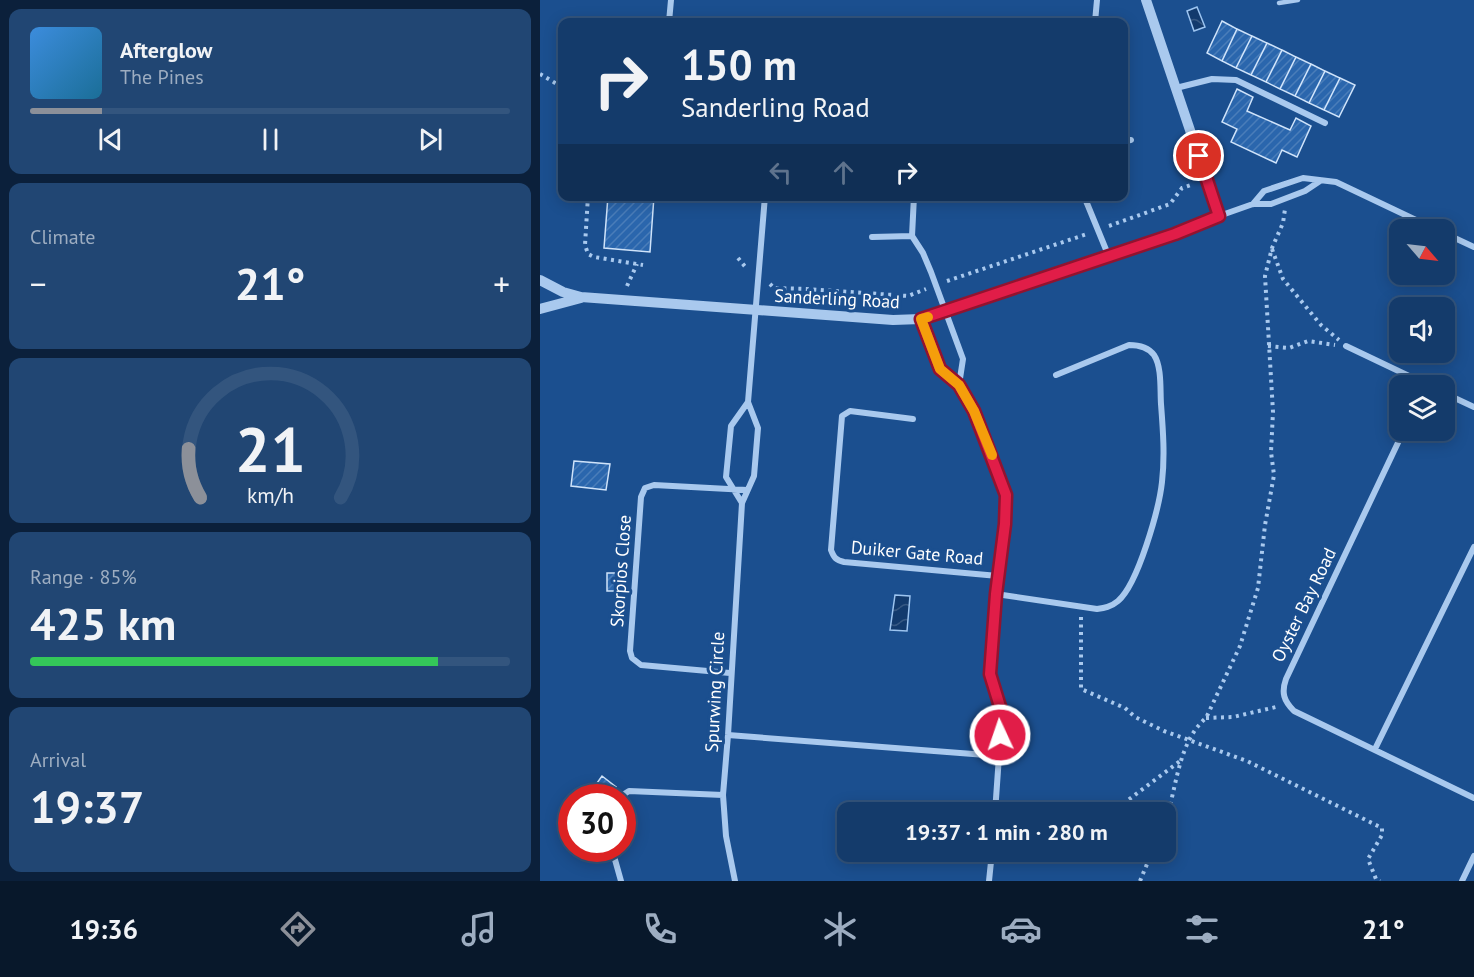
<!DOCTYPE html>
<html lang="en">
<head>
<meta charset="utf-8">
<style>
  :root { --surface:#143b6b; --page:#214673; --text:#f1f3f6; --muted:#9dadc1; --line:#33557e; --accent:#8c9099 }
  body { margin:0; font-family:"PT Sans",sans-serif; background:var(--page); color:var(--text); height:100vh; display:flex; flex-direction:column; font-size:22px; white-space:nowrap }
  * { box-sizing:border-box; margin:0 }
  p { font-size:20px; color:var(--muted) }
  .icon { flex:none; width:33px; height:33px; fill:none; stroke:currentColor; stroke-width:2; stroke-linecap:round; stroke-linejoin:round }
  .map { position:relative; flex:1; overflow:hidden }
  .side { display:flex; flex-direction:column; gap:9px; padding:9px; background:#0b203b; width:540px }
  .side>* { flex:none }
  .banner { position:absolute; left:18px; top:18px; width:570px; height:183px; border-radius:12px; box-shadow:0 3px 15px #0003,0 0 0 2px var(--line); background:#143b6b; color:var(--text); overflow:hidden }
  .needle { width:39px; rotate:118deg }
  .fabs { position:absolute; left:849px; top:219px; display:grid; gap:12px }
  .fabs a { display:grid; place-items:center; width:66px; height:66px; border-radius:12px; background:var(--surface); box-shadow:0 3px 15px #0003,0 0 0 2px var(--line); font-size:30px }
  .speed { position:absolute; left:18px; top:784px; display:flex; gap:12px; font-size:30px; font-weight:700; text-align:center }
  .speed>* { display:grid; place-content:center; width:78px; height:78px; border-radius:50%; background:var(--surface); box-shadow:0 3px 15px #0003,0 0 0 2px var(--line); line-height:1 }
  .speed .limit { border:9px solid #d22; background:#fff; color:#111 }
  .pin { position:absolute; display:grid; place-items:center; width:51px; height:51px; color:#fff; margin:-26px; border:3px solid #fff; border-radius:50%; box-shadow:0 2px 6px #0007 }
  .me { position:absolute; width:66px; margin:-33px; rotate:357deg; stroke-linejoin:round; filter:drop-shadow(0 0 4px #0008) }
  .turn { display:flex; align-items:center; gap:21px; height:126px; padding:0 24px; font-size:27px }
  .turn .icon { width:78px; height:78px; stroke-width:2.5 }
  .turn b { display:block; font-size:42px; line-height:51px }
  .lanes { display:flex; align-items:center; height:57px; padding:0 24px; background:#0003; justify-content:center; gap:30px; direction:ltr }
  .lanes .off { opacity:.35 }
  .big { font-size:45px; font-weight:700; line-height:1.1 }
  .side .card { flex:1; display:flex; flex-direction:column; justify-content:center; gap:9px; min-width:0; padding:0 21px; border-radius:12px; background:var(--page) }
  .side .dial { align-items:center; gap:0 }
  .dial svg { height:156px; overflow:visible; fill:none; stroke:var(--line); stroke-width:7; stroke-linecap:round; text-anchor:middle }
  .dial text { fill:var(--text); stroke:none }
  .song { display:flex; align-items:center; gap:18px }
  .cover { width:72px; height:72px; border-radius:9px; background:linear-gradient(135deg,hsl(210 70% 55%),hsl(200 70% 35%)) }
  .played { height:6px; border-radius:3px; background:linear-gradient(90deg,var(--accent) 15%,var(--line) 15%) }
  .keys { display:flex; justify-content:space-around; direction:ltr }
  .heat { display:flex; justify-content:space-between; align-items:center; font-size:33px; direction:ltr }
  .charge { height:9px; border-radius:4px; background:linear-gradient(90deg,#34c759 85%,var(--line) 0) }
  .trip { position:absolute; left:297px; top:802px; width:339px; height:60px; border-radius:12px; background:var(--surface); box-shadow:0 3px 15px #0003,0 0 0 2px var(--line); font-weight:700; line-height:60px; text-align:center }
  .tabs { display:flex; height:96px; justify-content:space-around; align-items:center; background:#08182b; color:var(--muted) }
  .tabs .icon { width:42px; height:42px }
  .tabs .selected { color:var(--accent) }
  .tabs b { font-size:27px; color:var(--text) }
  main { display:flex; flex:1; min-height:0 }
  .map>svg:first-child { display:block }
  .water { fill:url(#water-waves); stroke:#9cc4f0; stroke-width:1.5 }
  .building { fill:url(#building-hatch); stroke:#cfe3fa; stroke-width:1.5 }
  .lines { fill:none; stroke-linecap:round; stroke-linejoin:round }
  .path { stroke:#a9c9ee; stroke-width:4; stroke-dasharray:3 4.5; stroke-linecap:butt }
  .service { stroke:#a9c9ee; stroke-width:4.5 }
  .minor { stroke:#a9c9ee; stroke-width:6 }
  .tertiary { stroke:#a9c9ee; stroke-width:10 }
  .route-casing { stroke:#92132f; stroke-width:15 }
  .route { stroke:#e11d48; stroke-width:10 }
  .slow { stroke:#f59e0b; stroke-width:10 }
  .labels { text-anchor:middle; stroke-width:6; stroke-linejoin:round; paint-order:stroke }
  .street-label { font-size:18px; fill:#fff; stroke:#1b4f8f }
</style>
</head>
<body>
<main>
<section class="side">
<div class="card">
<div class="song"><i class="cover"></i><div><b>Afterglow</b><p>The Pines</p></div></div>
<div class="played"></div>
<div class="keys"><svg class="icon" aria-label="previous" viewBox="0 0 24 24"><path d="M18 5L8 12l10 7zM5 5v14"/></svg><svg class="icon" aria-label="pause" viewBox="0 0 24 24"><path d="M8 5v14M16 5v14"/></svg><svg class="icon" aria-label="next" viewBox="0 0 24 24"><path d="M6 5l10 7-10 7zM19 5v14"/></svg></div>
</div>
<div class="card"><p>Climate</p>
<div class="heat"><a>−</a><b class="big">21°</b><a>+</a></div>
</div>
<div class="card dial"><svg viewBox="0 0 100 80">
<path d="M14 69A42 42 0 1 1 86 69"/>
<path d="M14 69A42 42 0 0 1 8 44" stroke="#8c9099"/>
<text x="50" y="56" font-size="32" font-weight="700">21</text>
<text x="50" y="72" font-size="11">km/h</text>
</svg></div>
<div class="card"><p>Range · 85%</p><b class="big">425 km</b><div class="charge"></div></div>
<div class="card"><p>Arrival</p><b class="big">19:37</b></div>
</section>
<div class="map">
<svg width="934" height="881" viewBox="0 0 934 881">
  <defs>
    <pattern id="water-waves" width="16" height="10" patternUnits="userSpaceOnUse" patternTransform="scale(1.5)"><rect width="16" height="10" fill="#123a6d"/><path d="M0 5q4-4 8 0t8 0" fill="none" stroke="#365883"/></pattern>
    <pattern id="building-hatch" width="6" height="6" patternUnits="userSpaceOnUse" patternTransform="scale(1.5)"><rect width="6" height="6" fill="#2a66ad"/><path d="M-1 1l2-2M0 6l6-6M5 7l2-2" fill="none" stroke="#4a7db9"/></pattern>
  </defs>
  <rect width="100%" height="100%" fill="#1b4f8f"/>
  <path class="water" d="M657 7 665 27 654 31 647 11Z
    M355 595 370 596 367 631 350 630Z"/>
  <path class="building" d="M682 21 697 29 682 61 667 53Z
    M697 29 712 36 696 68 682 61Z
    M712 36 727 43 711 75 696 68Z
    M727 43 742 50 726 82 711 75Z
    M742 50 756 57 740 89 726 82Z
    M756 57 771 64 755 96 740 89Z
    M771 64 785 71 769 103 755 96Z
    M785 71 800 78 784 110 769 103Z
    M800 78 815 85 799 117 784 110Z
    M697 89 713 97 707 111 750 130 756 118 771 126 757 157 742 150 736 163 691 142 697 129 682 122Z
    M68 196H114L110 252 64 248Z
    M34 461 70 464 66 490 31 486Z
    M67 573H83V591H67Z
    M62 776 76 787 68 798H48L47 797Z"/>
  <g class="lines">
    <path class="path" d="M0 74 22 87
      M48 196 45 245 48 254 54 257 103 265
      M569 226 630 204 642 188 654 184
      M732 249 743 279 781 325 799 340
      M198 258 207 269
      M407 281 547 234
      M230 284 234 288 266 289 368 296 386 289
      M87 286 97 264
      M728 346 749 348 768 341 795 345
      M541 617V689L585 708 595 717 624 731 707 761 842 828V835L828 859 836 879 840 881
      M666 718 693 717 736 707
      M465 812 476 813
      M571 813 640 761
      M626 819C637 787 638 742 666 718L700 646 718 588 725 525 734 475 731 452 733 412 725 276 732 248 743 223 745 209
      M600 881 612 852"/>
    <path class="service" d="M739 3 758 0"/>
    <path class="minor" d="M129 22 131 0
      M555 22 557 0
      M636 88 672 79 696 80 785 123
      M584 141 591 140
      M374 196 372 236 383 253 391 272 423 359 419 385
      M544 196 569 257
      M713 204 724 191 763 178 796 182 897 230
      M679 216 713 204H731L765 191 780 181
      M904 233 934 247
      M332 237 372 236
      M806 346 890 386
      M904 393 934 407
      M373 419 310 411 302 416 291 550C294 558 296 560 304 562L458 576
      M864 430 746 679C741 693 744 701 754 711L934 798
      M202 503 186 477 191 426 208 402
      M456 594 557 609C564 608 571 607 578 601 598 584 619 509 622 482 625 456 623 430 621 404 620 390 622 367 614 355 608 347 598 345 589 345L516 375
      M190 673 101 665 92 658 90 651 101 497 105 488 114 485 207 490
      M188 735 459 756 461 713 450 674 456 594 465 524 466 495 434 411 419 385 400 369 381 319
      M835 749 934 547
      M78 798 89 791 183 795
      M455 813 459 756
      M72 849 81 881
      M195 881 186 836 183 795 188 735 202 503 214 476 218 428 208 402 225 196
      M449 881 452 852
      M922 881 934 856"/>
    <path class="tertiary" d="M0 280 23 292 41 297 353 320 381 319 635 234 679 216 606 0
      M0 309 41 298"/>
  </g>
  <g class="lines">
    <g class="route-casing">
      <path id="route" d="M460 735 462 713 450 674 456 594 465 524 466 495 434 411 419 385 400 369 381 319 635 234 679 216 659 156"/>
    </g>
    <use href="#route" class="route"/>
    <path class="slow" d="M388 317 381 319 400 369 419 385 434 411 452 455"/>
  </g>
  <g class="labels">
    <g class="street-label">
      <text transform="translate(297 299) rotate(3)" y="6">Sanderling Road</text>
      <text transform="translate(377 553) rotate(5)" y="6">Duiker Gate Road</text>
      <text transform="translate(81 571) rotate(-86)" y="6">Skorpios Close</text>
      <text transform="translate(764 605) rotate(-64)" y="6">Oyster Bay Road</text>
      <text transform="translate(175 692) rotate(-87)" y="6">Spurwing Circle</text>
    </g>
  </g>
</svg>
<div class="fabs">
<a><svg class="needle" viewBox="-14 -14 28 28"><path d="M0-13l5 13h-10z" fill="#e53935"/><path d="M0 13l5-13h-10z" fill="#9dadc1"/></svg></a>
<a><svg class="icon" aria-label="sound" viewBox="0 0 24 24"><path d="M4 9h4l5-4v14l-5-4H4zM17 9q2 3 0 6"/></svg></a>
<a><svg class="icon" aria-label="layers" viewBox="0 0 24 24"><path d="M12 4l9 5-9 5-9-5zM3 14l9 5 9-5"/></svg></a>
</div>
<div class="speed"><div class="limit">30</div></div>
<div class="pin" style="left:659px;top:156px;background:#d93025"><svg class="icon" aria-label="arrive" viewBox="0 0 24 24"><path d="M6 21V4h12l-3 4 3 4H6"/></svg></div>
<svg class="me" style="left:460px;top:735px" viewBox="-20 -20 40 40"><circle r="17" fill="#e11d48" stroke="#fff" stroke-width="3"/><path d="M0-11L8 9 0 5-8 9z" fill="#fff"/></svg>
<div class="trip">19:37 · 1 min · 280 m</div>
<div class="banner">
<div class="turn"><svg class="icon" aria-label="right" viewBox="0 0 24 24"><path d="M7 20v-9h11M14 6l5 5-5 5"/></svg><div><b>150 m</b>Sanderling Road</div></div>
<div class="lanes"><svg class="icon off" aria-label="left" viewBox="0 0 24 24"><path d="M17 20v-9H6M10 6l-5 5 5 5"/></svg><svg class="icon off" aria-label="ahead" viewBox="0 0 24 24"><path d="M12 20V5M6 11l6-6 6 6"/></svg><svg class="icon" aria-label="right" viewBox="0 0 24 24"><path d="M7 20v-9h11M14 6l5 5-5 5"/></svg></div>
</div>
</div>
</main>
<nav class="tabs">
<b>19:36</b>
<svg class="icon selected" aria-label="directions" viewBox="0 0 24 24"><path d="M12 3l9 9-9 9-9-9zM9 14v-3h6M13 9l2 2-2 2"/></svg>
<svg class="icon" aria-label="music" viewBox="0 0 24 24"><path d="M9 18V5l10-2v13"/><circle cx="6" cy="18" r="3"/><circle cx="16" cy="16" r="3"/></svg>
<svg class="icon" aria-label="phone" viewBox="0 0 24 24"><path d="M5 4h4l2 5-3 2q2 4 5 5l2-3 5 2v4C11 20 4 13 5 4z"/></svg>
<svg class="icon" aria-label="climate" viewBox="0 0 24 24"><path d="M12 3v18M4 7l16 10M4 17L20 7"/></svg>
<svg class="icon" aria-label="car" viewBox="0 0 24 24"><path d="M5 17H2v-5l4-1 3-4h7l3 4 3 1v5h-3M9 17h6M6 11h13"/><circle cx="7" cy="17" r="2"/><circle cx="17" cy="17" r="2"/></svg>
<svg class="icon" aria-label="filters" viewBox="0 0 24 24"><path d="M4 7h16M4 17h16"/><circle cx="9" cy="7" r="2"/><circle cx="15" cy="17" r="2"/></svg>
<b>21°</b>
</nav>
</body>
</html>
